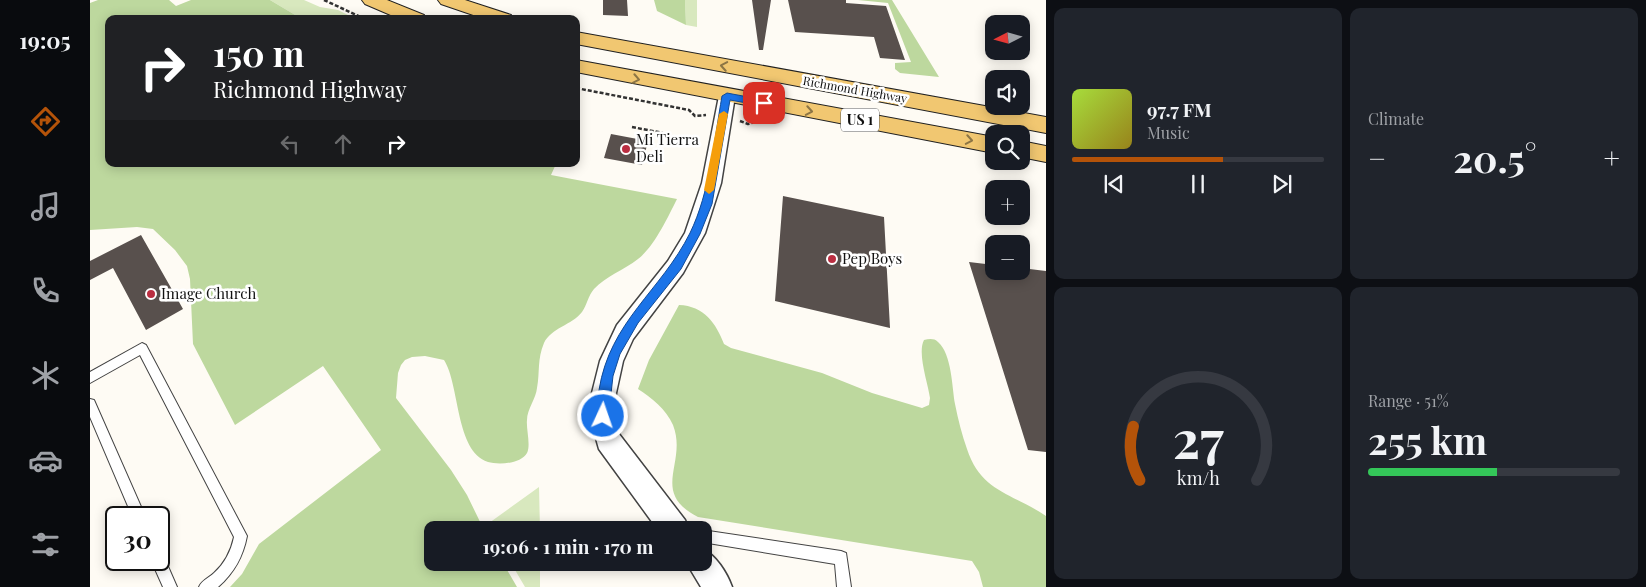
<!DOCTYPE html>
<html lang="en">
<head>
<meta charset="utf-8">
<style>
  :root { --surface:#171b24; --page:#20242c; --text:#f1f3f6; --muted:#9ea1a6; --line:#363941; --accent:#b45309 }
  body { margin:0; font-family:"Playfair Display",serif; background:var(--page); color:var(--text); height:100vh; display:flex; flex-direction:column; font-size:19px; white-space:nowrap }
  * { box-sizing:border-box; margin:0 }
  p { font-size:16px; color:var(--muted) }
  .icon { flex:none; width:28px; height:28px; fill:none; stroke:currentColor; stroke-width:2; stroke-linecap:round; stroke-linejoin:round }
  .map { position:relative; flex:1; overflow:hidden }
  .panel { display:flex; flex-direction:column; gap:8px; padding:8px; background:#0d0f14; width:600px }
  .panel>* { flex:none }
  .top-card { position:absolute; left:15px; top:15px; width:475px; height:152px; border-radius:10px; box-shadow:0 2px 12px #0003; background:#202124; color:#fff; overflow:hidden }
  .needle { width:32px; rotate:264deg }
  .fabs { position:absolute; left:895px; top:15px; display:grid; gap:10px }
  .fabs a { display:grid; place-items:center; width:45px; height:45px; border-radius:10px; background:var(--surface); box-shadow:0 2px 12px #0003; font-size:25px }
  .speed { position:absolute; left:15px; top:506px; display:flex; gap:10px; font-size:25px; font-weight:700; text-align:center }
  .speed>* { display:grid; place-content:center; width:65px; height:65px; border-radius:50%; background:var(--surface); box-shadow:0 2px 12px #0003; line-height:1 }
  .speed .limit { border:2px solid #111; border-radius:8px; background:#fff; color:#111 }
  .pin { position:absolute; display:grid; place-items:center; width:42px; height:42px; color:#fff; margin:-21px; border-radius:10px; box-shadow:0 2px 8px #0006 }
  .me { position:absolute; width:55px; margin:-28px; rotate:3deg; stroke-linejoin:round; filter:drop-shadow(0 0 4px #0008) }
  .turn { display:flex; align-items:center; gap:18px; height:105px; padding:0 25px; font-size:22px }
  .turn .icon { width:65px; height:65px; stroke-width:2.5 }
  .turn b { display:block; font-size:35px; line-height:42px }
  .lanes { display:flex; align-items:center; height:48px; padding:0 25px; background:#0003; justify-content:center; gap:25px; direction:ltr }
  .lanes .off { opacity:.35 }
  .big { font-size:38px; font-weight:700; line-height:1.1 }
  .panel .widget { flex:1; display:flex; flex-direction:column; justify-content:center; gap:8px; min-width:0; padding:0 18px; border-radius:10px; background:var(--page) }
  .panel .dial { align-items:center; gap:0 }
  .dial svg { height:130px; overflow:visible; fill:none; stroke:var(--line); stroke-width:7; stroke-linecap:round; text-anchor:middle }
  .dial text { fill:var(--text); stroke:none }
  .song { display:flex; align-items:center; gap:15px }
  .cover { width:60px; height:60px; border-radius:8px; background:linear-gradient(135deg,hsl(80 70% 55%),hsl(50 70% 35%)) }
  .played { height:5px; border-radius:2px; background:linear-gradient(90deg,var(--accent) 60%,var(--line) 60%) }
  .keys { display:flex; justify-content:space-around; direction:ltr }
  .heat { display:flex; justify-content:space-between; align-items:center; font-size:28px; direction:ltr }
  .charge { height:8px; border-radius:4px; background:linear-gradient(90deg,#34c759 51%,var(--line) 0) }
  .panel .tiles { flex:1; display:grid; gap:8px; grid-template-columns:repeat(2,1fr) }
  .trip { position:absolute; left:334px; top:521px; width:288px; height:50px; border-radius:10px; background:var(--surface); box-shadow:0 2px 12px #0003; font-weight:700; line-height:50px; text-align:center }
  main { display:flex; flex:1; min-height:0 }
  .dock { display:flex; flex-direction:column; width:90px; justify-content:space-around; align-items:center; background:#090b0e; color:var(--muted) }
  .dock .icon { width:35px; height:35px }
  .dock .on { color:var(--accent) }
  .dock b { font-size:22px; color:var(--text) }
  .map>svg:first-child { display:block }
  .green { fill:#d8e8be }
  .forest { fill:#bdd89e }
  .building { fill:#58504d }
  .lines { fill:none; stroke-linecap:round; stroke-linejoin:round }
  .service-casing { stroke:#434343; stroke-width:2 }
  .minor-casing { stroke:#434343; stroke-width:3 }
  .primary-casing { stroke:#212121; stroke-width:2 }
  .path-far1 { stroke:#323232; stroke-width:2.5; stroke-dasharray:4 2; stroke-linecap:butt }
  .path { stroke:#323232; stroke-width:3; stroke-dasharray:5 2.5; stroke-linecap:butt }
  .service { fill:#fff; fill-rule:evenodd }
  .minor { fill:#fff; fill-rule:evenodd }
  .primary { fill:#f1c771; fill-rule:evenodd }
  .oneway { stroke:#8c7545 }
  .route { fill:#1a73e8; stroke:#114b97 }
  .slow { fill:#f59e0b }
  .poi-dot { fill:#ba2e41; stroke:#fff; stroke-width:2 }
  .labels { text-anchor:middle; stroke-width:5; stroke-linejoin:round; paint-order:stroke }
  .far-street-label { font-size:12px; fill:#101010; stroke:#fff }
  .shield { fill:#fff; stroke:#585858; stroke-width:1 }
  .shield-label { font-size:14px; font-weight:bold; fill:#101010 }
  .poi-label { font-size:15px; fill:#101010; stroke:#fff; text-anchor:start }
</style>
</head>
<body>
<main>
<nav class="dock">
<b>19:05</b>
<svg class="icon on" aria-label="directions" viewBox="0 0 24 24"><path d="M12 3l9 9-9 9-9-9zM9 14v-3h6M13 9l2 2-2 2"/></svg>
<svg class="icon" aria-label="music" viewBox="0 0 24 24"><path d="M9 18V5l10-2v13"/><circle cx="6" cy="18" r="3"/><circle cx="16" cy="16" r="3"/></svg>
<svg class="icon" aria-label="phone" viewBox="0 0 24 24"><path d="M5 4h4l2 5-3 2q2 4 5 5l2-3 5 2v4C11 20 4 13 5 4z"/></svg>
<svg class="icon" aria-label="climate" viewBox="0 0 24 24"><path d="M12 3v18M4 7l16 10M4 17L20 7"/></svg>
<svg class="icon" aria-label="car" viewBox="0 0 24 24"><path d="M5 17H2v-5l4-1 3-4h7l3 4 3 1v5h-3M9 17h6M6 11h13"/><circle cx="7" cy="17" r="2"/><circle cx="17" cy="17" r="2"/></svg>
<svg class="icon" aria-label="filters" viewBox="0 0 24 24"><path d="M4 7h16M4 17h16"/><circle cx="9" cy="7" r="2"/><circle cx="15" cy="17" r="2"/></svg>
</nav>
<div class="map">
<svg width="956" height="587" viewBox="0 0 956 587">
  <rect width="100%" height="100%" fill="#fefbf4"/>
  <path class="green" d="M180 0H214L230 7 248 10 266 19H212Z
    M595 0H607V27L596 25Z
    M449 487 450 530H402L399 523Z
    M421 563H450V587H435Z"/>
  <path class="forest" d="M8 0H79L86 6 101 0H180L212 19H19V164H466L461 175 587 199C578 217 564 247 548 259 534 270 516 276 504 289 498 296 497 305 492 312 482 325 461 328 454 343 447 360 450 371 447 388 446 399 437 409 437 420 436 429 441 445 437 453 431 464 408 465 398 462 365 451 370 385 354 360L335 356 322 357 315 360 311 365 308 373 306 398 361 470 377 495 394 530H342V562L413 563 427 587H140L152 574 169 544 291 450 233 366 145 425 103 344 100 279 97 266 85 250 63 229 47 227 0 230V3Z
    M564 0H595L596 25 567 11Z
    M768 0H802L849 77 810 73 805 69V63L821 62 798 3Z
    M589 305C614 306 626 323 634 344L641 348 732 373 782 393 832 408 839 405 840 398C838 383 827 353 834 340 839 339 844 338 848 342 862 354 862 388 865 404 868 419 872 435 877 449 891 492 922 493 956 516V587H893L889 572 882 561 608 517C559 492 598 463 583 425 576 409 562 398 548 389L559 360Z"/>
  <path class="building" d="M513 0H537L538 16 513 15Z
    M662 0H681L673 50H669Z
    M698 0H756V3L796 6 815 60 790 58 784 37 705 32Z
    M521 134 558 141 552 165 514 158Z
    M693 196 794 217 800 328 685 301Z
    M51 235 93 309 56 330 23 268 0 280V261Z
    M879 262 904 265V271H931V268L956 271V452L938 450Z"/>
  <g class="lines">
    <g class="service-casing">
      <path id="service" d="M52 343 56 345 157 536C153 557 144 573 128 587H109C112 580 119 578 124 573 135 563 141 551 144 537L50 355 0 383V372Z
        M0 399 4 400 56 518H43L0 417Z
        M611 530H612L751 551 756 553 761 587H747L745 564 612 542V530Z
        M69 554 73 555 87 587H73L61 560H69Z"/>
    </g>
    <g class="minor-casing">
      <path id="minor" d="M637 91 643 92 645 96 631 183 615 233 593 273 543 339 533 361 526 393 525 409 529 434 595 520 599 530H568L509 449 502 424V393L510 361 527 325 578 261 595 233 612 183 629 96 631 92Z
        M612 549C626 555 637 573 642 587H611L596 562H612Z"/>
    </g>
    <g class="primary-casing">
      <path id="primary" d="M272 0H297L334 15 336 19H310L275 4Z
        M348 0H375L421 15 423 19H395L351 4Z
        M486 32 956 117V133L486 44Z
        M486 60 904 137V153L486 72Z
        M931 141 956 146V162L931 157Z"/>
    </g>
    <path class="path-far1" d="M234 0 275 19
      M486 88 599 110 605 116 616 115
      M650 121 658 124 672 120
      M542 127 573 133"/>
    <path class="path" d="M907 162 923 165"/>
    <use href="#service" class="service"/>
    <use href="#minor" class="minor"/>
    <use href="#primary" class="primary"/>
  </g>
  <defs><path id="oneway-chevron" d="M-2-3.5L2.5 0L-2 3.5" fill="none" stroke-width="1.6" stroke-linecap="round" stroke-linejoin="round" transform="scale(1.25)"/></defs>
  <g class="oneway">
    <use href="#oneway-chevron" transform="translate(634 66) rotate(-170)"/>
    <use href="#oneway-chevron" transform="translate(546 79) rotate(11)"/>
    <use href="#oneway-chevron" transform="translate(719 111) rotate(10)"/>
    <use href="#oneway-chevron" transform="translate(879 140) rotate(10)"/>
  </g>
  <path class="route" d="M637 93 674 100 678 103 674 106 640 100 622 204 610 234 591 269 548 323 530 354 523 376 518 420 513 422 509 420C505 410 507 400 509 390 520 321 571 291 600 233 620 192 624 141 632 96Z"/>
  <path class="slow" d="M634 111 638 114 624 190 619 194 614 190 629 114Z"/>
  <g class="poi-dot">
    <circle cx="536" cy="149" r="5"/>
    <circle cx="742" cy="259" r="5"/>
    <circle cx="61" cy="294" r="5"/>
  </g>
  <g class="labels">
    <g class="far-street-label">
      <text transform="translate(765 90) rotate(10)" y="4">Richmond Highway</text>
    </g>
    <rect class="shield" x="751" y="108.5" width="38" height="23" rx="4"/>
    <g class="shield-label">
      <text x="770" y="125">US 1</text>
    </g>
    <g class="poi-label">
      <text x="546" y="145">Mi Tierra<tspan x="546" dy="17">Deli</tspan></text>
      <text x="752" y="264">Pep Boys</text>
      <text x="71" y="299">Image Church</text>
    </g>
  </g>
</svg>
<div class="fabs">
<a><svg class="needle" viewBox="-14 -14 28 28"><path d="M0-13l5 13h-10z" fill="#e53935"/><path d="M0 13l5-13h-10z" fill="#9ea1a6"/></svg></a>
<a><svg class="icon" aria-label="sound" viewBox="0 0 24 24"><path d="M4 9h4l5-4v14l-5-4H4zM17 9q2 3 0 6"/></svg></a>
<a><svg class="icon" aria-label="search" viewBox="0 0 24 24"><circle cx="10" cy="10" r="6"/><path d="M15 15l6 6"/></svg></a>
<a>+</a>
<a>−</a>
</div>
<div class="speed"><div class="limit">30</div></div>
<div class="pin" style="left:674px;top:103px;background:#d93025"><svg class="icon" aria-label="arrive" viewBox="0 0 24 24"><path d="M6 21V4h12l-3 4 3 4H6"/></svg></div>
<svg class="me" style="left:513px;top:416px" viewBox="-20 -20 40 40"><circle r="17" fill="#1a73e8" stroke="#fff" stroke-width="3"/><path d="M0-11L8 9 0 5-8 9z" fill="#fff"/></svg>
<div class="trip">19:06 · 1 min · 170 m</div>
<div class="top-card">
<div class="turn"><svg class="icon" aria-label="right" viewBox="0 0 24 24"><path d="M7 20v-9h11M14 6l5 5-5 5"/></svg><div><b>150 m</b>Richmond Highway</div></div>
<div class="lanes"><svg class="icon off" aria-label="left" viewBox="0 0 24 24"><path d="M17 20v-9H6M10 6l-5 5 5 5"/></svg><svg class="icon off" aria-label="ahead" viewBox="0 0 24 24"><path d="M12 20V5M6 11l6-6 6 6"/></svg><svg class="icon" aria-label="right" viewBox="0 0 24 24"><path d="M7 20v-9h11M14 6l5 5-5 5"/></svg></div>
</div>
</div>
<section class="panel">
<div class="tiles">
<div class="widget">
<div class="song"><i class="cover"></i><div><b>97.7 FM</b><p>Music</p></div></div>
<div class="played"></div>
<div class="keys"><svg class="icon" aria-label="previous" viewBox="0 0 24 24"><path d="M18 5L8 12l10 7zM5 5v14"/></svg><svg class="icon" aria-label="pause" viewBox="0 0 24 24"><path d="M8 5v14M16 5v14"/></svg><svg class="icon" aria-label="next" viewBox="0 0 24 24"><path d="M6 5l10 7-10 7zM19 5v14"/></svg></div>
</div>
<div class="widget"><p>Climate</p>
<div class="heat"><a>−</a><b class="big">20.5°</b><a>+</a></div>
</div>
<div class="widget dial"><svg viewBox="0 0 100 80">
<path d="M14 69A42 42 0 1 1 86 69"/>
<path d="M14 69A42 42 0 0 1 10 36" stroke="#b45309"/>
<text x="50" y="56" font-size="32" font-weight="700">27</text>
<text x="50" y="72" font-size="11">km/h</text>
</svg></div>
<div class="widget"><p>Range · 51%</p><b class="big">255 km</b><div class="charge"></div></div>
</div>
</section>
</main>
</body>
</html>
